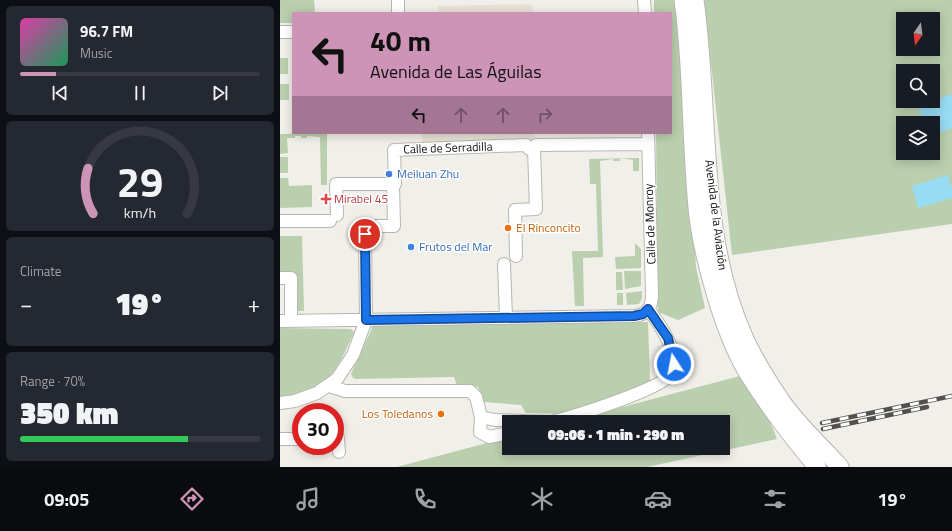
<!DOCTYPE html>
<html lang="en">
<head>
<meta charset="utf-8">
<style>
  :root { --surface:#171b24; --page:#242831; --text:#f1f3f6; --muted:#9ea1a6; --line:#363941; --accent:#ce94b8 }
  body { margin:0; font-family:"Titillium Web",sans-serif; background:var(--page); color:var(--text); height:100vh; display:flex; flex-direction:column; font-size:15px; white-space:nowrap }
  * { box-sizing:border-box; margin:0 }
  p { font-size:13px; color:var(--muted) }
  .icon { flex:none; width:22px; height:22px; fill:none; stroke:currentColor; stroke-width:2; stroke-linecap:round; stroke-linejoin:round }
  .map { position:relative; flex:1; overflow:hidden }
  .sheet { display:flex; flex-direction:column; gap:6px; padding:6px; background:#0d0f14; width:280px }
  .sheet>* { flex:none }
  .guide { position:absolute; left:12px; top:12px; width:380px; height:122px; border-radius:0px; box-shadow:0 2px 10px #0003; background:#ce94b8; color:#111; overflow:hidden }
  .needle { width:26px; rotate:194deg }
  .buttons { position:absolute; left:616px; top:12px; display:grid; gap:8px }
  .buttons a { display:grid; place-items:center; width:44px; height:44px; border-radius:0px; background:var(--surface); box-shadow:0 2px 10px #0003; font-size:20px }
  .speed { position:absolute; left:12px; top:403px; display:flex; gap:8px; font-size:20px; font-weight:700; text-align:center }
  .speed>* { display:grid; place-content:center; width:52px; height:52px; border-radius:50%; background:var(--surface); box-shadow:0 2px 10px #0003; line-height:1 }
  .speed .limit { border:6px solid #d22; background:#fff; color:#111 }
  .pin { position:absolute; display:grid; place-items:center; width:34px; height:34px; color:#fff; margin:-17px; border:2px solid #fff; border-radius:50%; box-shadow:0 1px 4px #0007 }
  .me { position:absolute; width:44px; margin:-22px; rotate:349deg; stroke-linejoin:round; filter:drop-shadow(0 0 3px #0008) }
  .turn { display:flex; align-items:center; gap:14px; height:84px; padding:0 12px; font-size:18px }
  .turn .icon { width:52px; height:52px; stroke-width:2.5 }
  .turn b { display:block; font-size:28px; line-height:34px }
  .lanes { display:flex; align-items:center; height:38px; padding:0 12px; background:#0003; justify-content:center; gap:20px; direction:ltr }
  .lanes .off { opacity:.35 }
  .big { font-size:30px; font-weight:800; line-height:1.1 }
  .sheet .widget { flex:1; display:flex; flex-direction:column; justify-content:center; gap:6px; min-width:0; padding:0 14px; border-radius:6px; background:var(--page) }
  .sheet .dial { align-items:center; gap:0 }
  .dial svg { height:104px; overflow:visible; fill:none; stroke:var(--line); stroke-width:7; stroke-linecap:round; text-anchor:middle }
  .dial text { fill:var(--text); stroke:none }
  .song { display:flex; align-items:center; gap:12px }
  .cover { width:48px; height:48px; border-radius:6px; background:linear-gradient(135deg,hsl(320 70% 55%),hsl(150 70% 35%)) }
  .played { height:4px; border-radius:2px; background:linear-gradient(90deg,var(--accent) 15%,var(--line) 15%) }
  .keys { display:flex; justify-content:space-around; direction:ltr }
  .heat { display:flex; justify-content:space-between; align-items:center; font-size:22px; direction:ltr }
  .charge { height:6px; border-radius:3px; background:linear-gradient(90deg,#34c759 70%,var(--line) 0) }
  .trip { position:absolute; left:222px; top:415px; width:228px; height:40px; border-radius:0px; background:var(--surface); box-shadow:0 2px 10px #0003; font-weight:800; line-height:40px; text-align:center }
  .tab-bar { display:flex; height:64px; justify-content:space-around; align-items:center; background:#090b0e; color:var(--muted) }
  .tab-bar .icon { width:28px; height:28px }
  .tab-bar .selected { color:var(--accent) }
  .tab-bar b { font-size:18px; color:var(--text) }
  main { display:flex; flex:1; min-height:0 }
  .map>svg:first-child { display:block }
  .built { fill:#e8e3d6 }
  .green { fill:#bacfae; fill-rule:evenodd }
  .water { fill:#97dcf3 }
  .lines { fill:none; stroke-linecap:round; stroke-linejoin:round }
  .street-casing { stroke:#b8b6b0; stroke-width:14 }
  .secondary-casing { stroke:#b8b6b0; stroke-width:19 }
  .street { stroke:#fff; stroke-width:12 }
  .secondary { stroke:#fff; stroke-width:17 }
  .rail-casing { stroke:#52514e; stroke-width:4.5 }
  .rail { stroke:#fff; stroke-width:3; stroke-dasharray:9; stroke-linecap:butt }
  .route-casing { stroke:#114b97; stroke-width:10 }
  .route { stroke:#1a73e8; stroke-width:7 }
  .shop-dot { fill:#3f7fe0; stroke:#fff; stroke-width:1.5 }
  .health-dot { fill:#e0444e; stroke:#fff; stroke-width:1.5 }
  .food-dot { fill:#e8710a; stroke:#fff; stroke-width:1.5 }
  .labels { text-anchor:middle; stroke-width:3; stroke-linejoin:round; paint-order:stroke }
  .street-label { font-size:12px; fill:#100f0d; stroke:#fff }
  .shop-label { font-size:12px; fill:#366cbe; stroke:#fff; text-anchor:start }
  .health-label { font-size:12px; fill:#be3a42; stroke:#fff; text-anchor:start }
  .food-label { font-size:12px; fill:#c56008; stroke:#fff; text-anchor:start }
</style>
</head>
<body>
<main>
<section class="sheet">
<div class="widget">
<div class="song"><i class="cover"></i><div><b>96.7 FM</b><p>Music</p></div></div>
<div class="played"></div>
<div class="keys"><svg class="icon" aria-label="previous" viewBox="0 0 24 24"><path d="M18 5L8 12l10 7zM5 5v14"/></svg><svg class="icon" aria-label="pause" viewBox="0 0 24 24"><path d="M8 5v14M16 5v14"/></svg><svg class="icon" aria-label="next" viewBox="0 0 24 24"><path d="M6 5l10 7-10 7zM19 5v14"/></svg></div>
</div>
<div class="widget dial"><svg viewBox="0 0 100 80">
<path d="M14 69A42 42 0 1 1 86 69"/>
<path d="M14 69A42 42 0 0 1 10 34" stroke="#ce94b8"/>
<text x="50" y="56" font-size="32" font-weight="700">29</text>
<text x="50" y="72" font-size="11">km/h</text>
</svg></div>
<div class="widget"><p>Climate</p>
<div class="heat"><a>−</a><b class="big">19°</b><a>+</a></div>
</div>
<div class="widget"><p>Range · 70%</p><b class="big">350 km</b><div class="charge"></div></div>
</section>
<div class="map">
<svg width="672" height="467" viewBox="0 0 672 467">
  <rect width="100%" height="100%" fill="#f1efe9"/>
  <path class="built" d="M252 4 253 13H158V6Z
    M142 133H254L255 140 142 143Z"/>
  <path class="green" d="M0 0H34L35 13H13V23H0Z
    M374 0H399L416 267 425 308 398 320 378 312 376 133H391V13H374Z
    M424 0H672V224L452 255ZM623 19H653V49H623ZM623 71H653V101H623ZM623 123H653V153H623Z
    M0 58H8V74H0Z
    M0 84H9V100H0Z
    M47 133V185H41L40 137 27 136V138H21V136H15V138H7L8 153 0 154V134Z
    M0 157H8V173H0Z
    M340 158V161H333V159L320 161 323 257 303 258 304 306H295L292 251H318L316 184H310L309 159 359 158V171H353V160Z
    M0 178H8L9 186 32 185V207L0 208Z
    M0 236H22L24 311H13L12 276H0Z
    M355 243 361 249V268L336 269 335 257 355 256Z
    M344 271H361V286L345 289Z
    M336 272H342L343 290H336Z
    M362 291V298L359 304 347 305 346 293Z
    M337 293H343V305H337Z
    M368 322 370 382 284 414 246 413 241 405 204 402 198 387 177 385 174 377 76 379 73 378 71 374 93 326Z
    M0 328 71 329 74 332C58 369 46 396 0 396Z
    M471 373 497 439 367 467H117L229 437V448H443V422H286Z"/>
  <path class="water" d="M672 94V128L653 135V123H644L638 106Z
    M668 175 672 189V198L638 208 632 186Z"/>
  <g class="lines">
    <g class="street-casing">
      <path id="street" d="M118 0V13
        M364 0 365 13
        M0 32H13
        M256 145 368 144
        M57 215 56 184H115L114 150 246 145 249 149H254L256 209 235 210 236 256
        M0 221H50
        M224 264 226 317
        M0 278H11V321
        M0 321 354 316C367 315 372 307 372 295L368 133
        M49 386 65 391H190L196 397 201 417 215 420 271 422
        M0 403 15 401 37 393 57 379 73 355 86 320 85 234 94 226H114L113 185
        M201 417 200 432 209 437 229 433
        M271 422C292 417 383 389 392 373 401 354 379 323 368 309
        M55 438H58L59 452
        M0 439H21"/>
    </g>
    <g class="secondary-casing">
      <path id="secondary" d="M403 0C413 72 410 145 418 217 424 262 444 333 467 372 488 406 512 437 537 467
        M415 0C431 112 417 234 465 339 473 357 491 386 502 402 518 425 541 446 560 467"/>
    </g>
    <use href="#street" class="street"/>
    <use href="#secondary" class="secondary"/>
    <g class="rail-casing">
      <path id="rail" d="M542 423 672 396
        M543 429 647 407"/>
    </g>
    <use href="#rail" class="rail"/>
  </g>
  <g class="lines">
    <g class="route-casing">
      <path id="route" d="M85 234 86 320 354 316 363 314 368 309 388 338 394 364"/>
    </g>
    <use href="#route" class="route"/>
  </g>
  <g class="shop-dot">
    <circle cx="109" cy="174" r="4"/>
    <circle cx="131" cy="247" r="4"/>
  </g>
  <path class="health-dot" d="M44 193h4v4h4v4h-4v4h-4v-4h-4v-4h4z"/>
  <g class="food-dot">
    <circle cx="228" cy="228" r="4"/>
    <circle cx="161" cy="414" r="4"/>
  </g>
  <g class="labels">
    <g class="street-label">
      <text transform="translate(168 148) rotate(-2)" y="4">Calle de Serradilla</text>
      <text transform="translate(436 215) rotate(83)" y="4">Avenida de la Aviación</text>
      <text transform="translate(370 224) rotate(-92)" y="4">Calle de Monroy</text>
    </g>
    <g class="shop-label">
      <text x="117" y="178">Meiluan Zhu</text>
      <text x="139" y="251">Frutos del Mar</text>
    </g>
    <g class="health-label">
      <text x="54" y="203">Mirabel 45</text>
    </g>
    <g class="food-label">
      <text x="236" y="232">El Rinconcito</text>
      <text x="153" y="418" text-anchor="end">Los Toledanos</text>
    </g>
  </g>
</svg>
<div class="buttons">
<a><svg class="needle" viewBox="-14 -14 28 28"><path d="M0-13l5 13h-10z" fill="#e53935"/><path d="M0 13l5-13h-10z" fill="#9ea1a6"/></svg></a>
<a><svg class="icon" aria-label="search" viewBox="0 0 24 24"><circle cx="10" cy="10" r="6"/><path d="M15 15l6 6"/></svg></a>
<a><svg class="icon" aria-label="layers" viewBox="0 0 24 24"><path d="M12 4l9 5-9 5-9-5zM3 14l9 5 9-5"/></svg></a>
</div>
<div class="speed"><div class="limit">30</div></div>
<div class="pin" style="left:85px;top:234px;background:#d93025"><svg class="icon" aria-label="arrive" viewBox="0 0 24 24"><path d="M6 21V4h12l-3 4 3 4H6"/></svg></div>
<svg class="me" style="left:394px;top:364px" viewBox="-20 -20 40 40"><circle r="17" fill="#1a73e8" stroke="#fff" stroke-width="3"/><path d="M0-11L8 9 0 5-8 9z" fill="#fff"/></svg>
<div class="trip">09:06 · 1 min · 290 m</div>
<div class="guide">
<div class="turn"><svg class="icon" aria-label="left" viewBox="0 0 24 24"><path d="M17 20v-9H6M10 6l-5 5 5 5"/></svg><div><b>40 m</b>Avenida de Las Águilas</div></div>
<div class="lanes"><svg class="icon" aria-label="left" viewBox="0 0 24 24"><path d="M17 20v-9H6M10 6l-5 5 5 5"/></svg><svg class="icon off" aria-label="ahead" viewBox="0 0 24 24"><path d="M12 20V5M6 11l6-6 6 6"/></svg><svg class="icon off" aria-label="ahead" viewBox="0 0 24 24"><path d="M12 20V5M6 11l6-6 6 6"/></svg><svg class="icon off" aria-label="right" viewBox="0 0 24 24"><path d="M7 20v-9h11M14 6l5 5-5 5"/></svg></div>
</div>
</div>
</main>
<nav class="tab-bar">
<b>09:05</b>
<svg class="icon selected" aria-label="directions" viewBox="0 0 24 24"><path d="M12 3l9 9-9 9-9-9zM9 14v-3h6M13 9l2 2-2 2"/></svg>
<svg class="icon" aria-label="music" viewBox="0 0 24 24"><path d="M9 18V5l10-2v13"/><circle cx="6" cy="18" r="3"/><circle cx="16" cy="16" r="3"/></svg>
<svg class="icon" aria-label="phone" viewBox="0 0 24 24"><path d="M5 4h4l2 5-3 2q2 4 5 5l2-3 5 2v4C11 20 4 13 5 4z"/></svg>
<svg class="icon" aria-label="climate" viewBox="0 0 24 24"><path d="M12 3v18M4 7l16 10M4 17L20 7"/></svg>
<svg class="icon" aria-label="car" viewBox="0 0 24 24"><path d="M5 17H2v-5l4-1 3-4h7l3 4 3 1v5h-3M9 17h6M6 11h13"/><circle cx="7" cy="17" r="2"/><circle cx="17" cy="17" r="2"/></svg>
<svg class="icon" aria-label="filters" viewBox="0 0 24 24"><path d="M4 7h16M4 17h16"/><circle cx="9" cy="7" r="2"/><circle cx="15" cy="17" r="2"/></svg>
<b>19°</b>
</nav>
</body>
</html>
